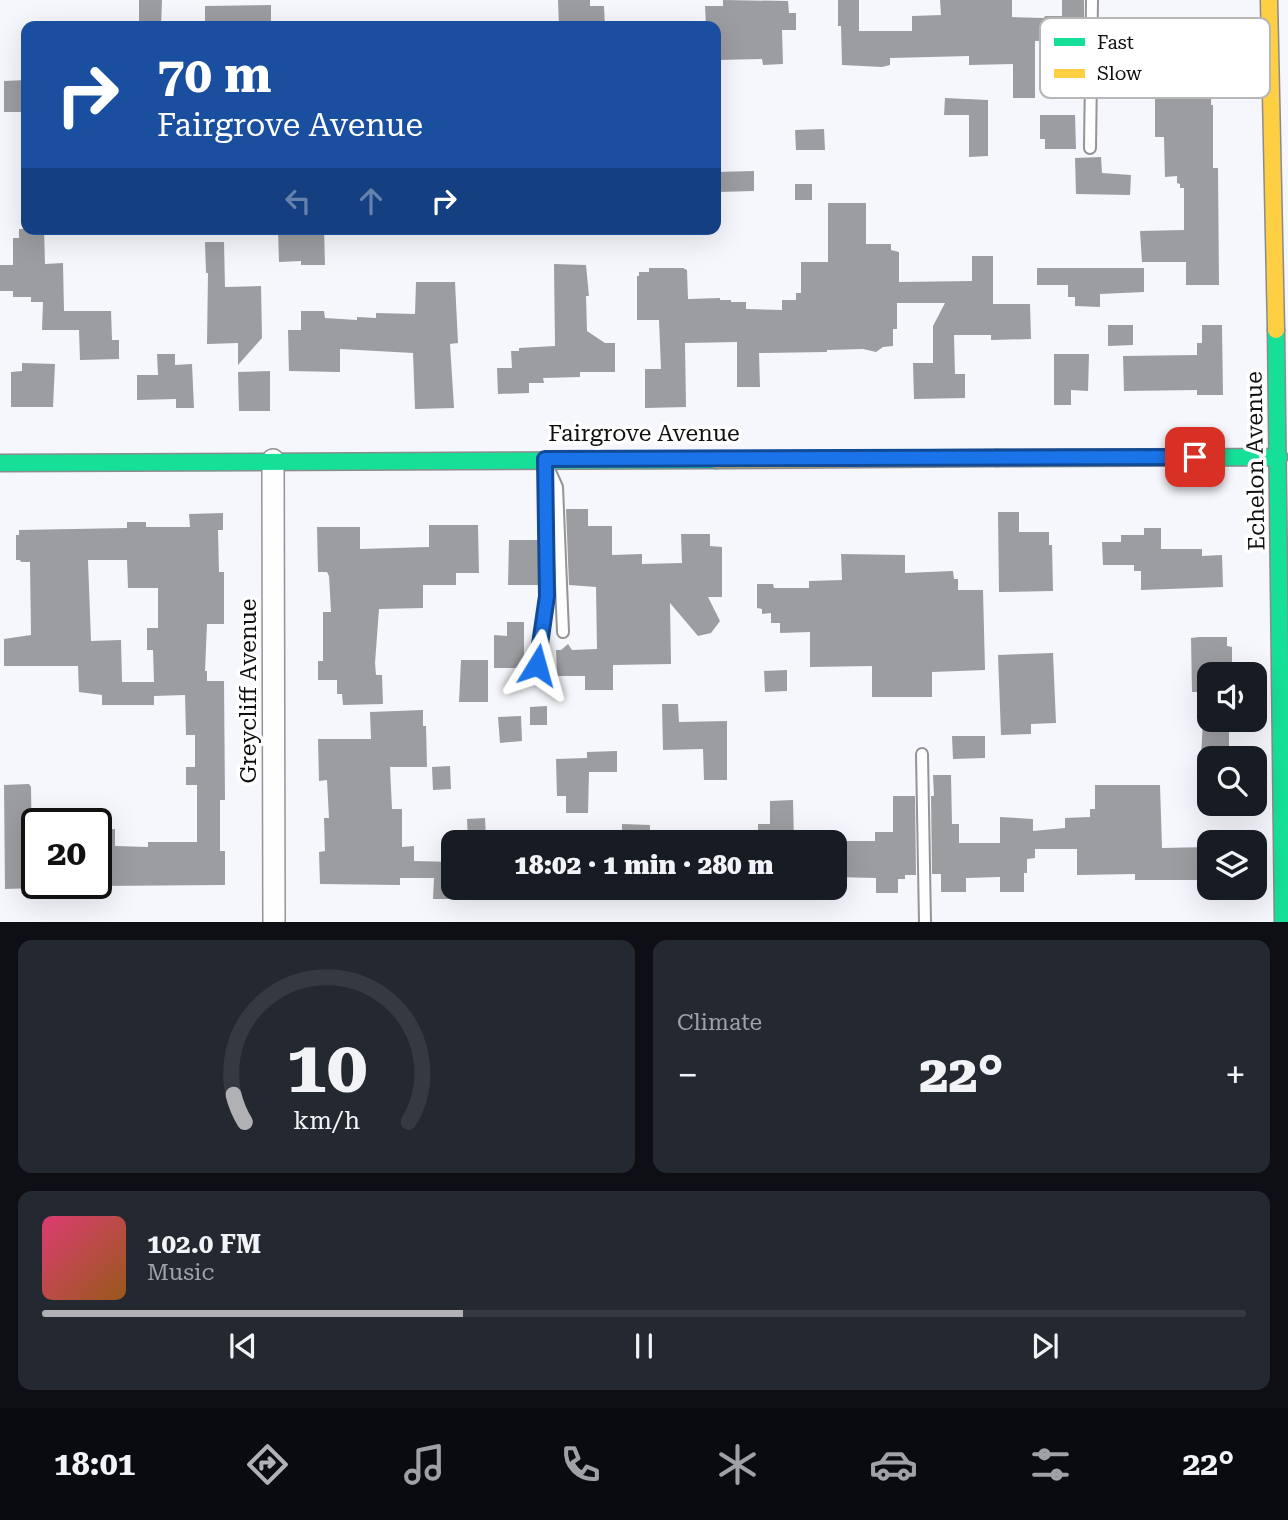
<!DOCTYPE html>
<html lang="en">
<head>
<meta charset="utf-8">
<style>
  :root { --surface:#171b24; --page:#242831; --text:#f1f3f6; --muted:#9ea1a6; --line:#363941; --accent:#b0b1b4 }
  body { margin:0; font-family:"Roboto Serif",serif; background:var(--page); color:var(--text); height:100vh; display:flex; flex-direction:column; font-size:26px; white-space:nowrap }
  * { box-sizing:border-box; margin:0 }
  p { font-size:23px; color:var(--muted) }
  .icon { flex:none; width:38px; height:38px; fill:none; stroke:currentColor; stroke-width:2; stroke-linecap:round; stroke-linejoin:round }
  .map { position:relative; height:922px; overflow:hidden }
  .sheet { display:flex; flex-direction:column; gap:18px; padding:18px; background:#0d0f14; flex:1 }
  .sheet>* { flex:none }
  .top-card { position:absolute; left:21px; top:21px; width:700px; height:214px; border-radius:14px; box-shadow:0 7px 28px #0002; background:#1a4fa0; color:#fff; overflow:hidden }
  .controls { position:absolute; left:1197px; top:662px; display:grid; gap:14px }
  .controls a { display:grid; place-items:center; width:70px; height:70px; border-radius:14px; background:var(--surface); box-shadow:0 7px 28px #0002; font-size:35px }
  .speed { position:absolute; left:21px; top:808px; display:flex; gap:14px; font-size:35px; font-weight:700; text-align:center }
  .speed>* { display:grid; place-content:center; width:91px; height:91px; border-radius:50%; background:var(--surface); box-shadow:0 7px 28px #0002; line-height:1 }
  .speed .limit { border:4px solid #111; border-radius:10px; background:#fff; color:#111 }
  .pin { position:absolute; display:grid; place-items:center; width:60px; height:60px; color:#fff; margin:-30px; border-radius:14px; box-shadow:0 4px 10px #0006 }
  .me { position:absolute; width:77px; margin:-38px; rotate:8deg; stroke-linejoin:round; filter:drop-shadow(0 0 5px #0008) }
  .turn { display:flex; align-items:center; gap:24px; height:147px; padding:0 21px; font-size:32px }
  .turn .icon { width:91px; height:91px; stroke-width:2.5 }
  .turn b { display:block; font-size:49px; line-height:60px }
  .lanes { display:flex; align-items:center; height:66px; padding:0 21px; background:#0003; justify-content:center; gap:35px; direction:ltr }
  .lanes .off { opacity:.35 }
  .big { font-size:52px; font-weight:800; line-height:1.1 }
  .sheet .card { flex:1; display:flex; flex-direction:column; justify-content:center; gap:10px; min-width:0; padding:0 24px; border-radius:14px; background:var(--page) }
  .sheet .dial { align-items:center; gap:0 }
  .dial svg { height:182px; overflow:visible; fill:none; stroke:var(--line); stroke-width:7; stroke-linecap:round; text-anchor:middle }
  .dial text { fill:var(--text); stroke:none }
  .song { display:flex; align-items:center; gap:21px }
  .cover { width:84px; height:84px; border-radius:10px; background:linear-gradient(135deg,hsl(340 70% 55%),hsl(30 70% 35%)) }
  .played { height:7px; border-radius:4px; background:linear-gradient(90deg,var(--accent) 35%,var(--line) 35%) }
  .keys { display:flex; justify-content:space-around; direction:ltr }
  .heat { display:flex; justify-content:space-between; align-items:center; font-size:38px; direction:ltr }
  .sheet .tiles { flex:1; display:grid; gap:18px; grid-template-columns:1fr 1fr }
  .card:last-child { grid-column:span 2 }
  .trip { position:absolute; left:441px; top:830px; width:406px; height:70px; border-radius:14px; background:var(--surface); box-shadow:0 7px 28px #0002; font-weight:800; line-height:70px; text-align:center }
  .menu { display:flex; height:112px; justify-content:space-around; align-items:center; background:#090b0e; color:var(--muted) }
  .menu .icon { width:49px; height:49px }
  .menu .active { color:var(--accent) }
  .menu b { font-size:32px; color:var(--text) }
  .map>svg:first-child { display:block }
  .building { fill:#9b9da0; fill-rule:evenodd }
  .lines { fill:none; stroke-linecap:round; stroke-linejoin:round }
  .lane-casing { stroke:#949496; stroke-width:14 }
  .street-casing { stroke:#949496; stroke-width:24 }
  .fast-casing { stroke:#8a8b8d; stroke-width:19 }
  .slow-casing { stroke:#8a8b8d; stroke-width:19 }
  .lane { stroke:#fefeff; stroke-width:10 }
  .street { stroke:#fefeff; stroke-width:21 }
  .fast { stroke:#16e098; stroke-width:16 }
  .slow { stroke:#ffcf43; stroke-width:16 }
  .route-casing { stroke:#114b97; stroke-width:18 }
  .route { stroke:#1a73e8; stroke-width:12 }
  .labels { text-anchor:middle; stroke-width:7; stroke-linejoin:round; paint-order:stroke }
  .street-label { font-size:23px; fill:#101010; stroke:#fff }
  .key { fill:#fff; stroke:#b7b7b7; stroke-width:2 }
  .key-label { font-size:19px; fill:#101010 }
</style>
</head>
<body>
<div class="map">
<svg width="1288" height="922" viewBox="0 0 1288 922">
  <rect width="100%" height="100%" fill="#f6f7fc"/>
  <path class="building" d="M139 0H162L161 26H139Z
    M558 0H590V6H604L605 26H559Z
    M723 0 788 1 789 13H796V30H782L783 64 763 65 762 59 716 60V26H706L705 6H723Z
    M838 0H859V31H912V16L941 15 940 0H1012V17L1044 18 1045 16H1062V0H1084V40L1035 41V98H1013V64L969 65V56L890 58V65L882 67 842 65 841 26H838Z
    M271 5V26H205V6Z
    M1213 18 1211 105H1213V168H1218L1219 285H1186V262H1142L1140 231 1184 230V188H1180V184L1177 183V176L1165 177 1164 137H1155V80H1144L1143 73H1121L1120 52 1149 51 1148 48 1184 46V27H1191V19Z
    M26 80V112H4V81Z
    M945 98 988 100V156L969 157V115H944Z
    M1040 115H1075L1076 149H1045V139H1040Z
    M824 129 825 150H796L795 130Z
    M1101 157 1102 173 1131 175 1130 195 1076 194 1075 158Z
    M754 171V191L718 192V188H716V172Z
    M795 184H812V200H795Z
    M828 203H866V244H891V250L899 252V282L972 281V256H993V304H1030L1031 339 991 340V335H954L955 374H965V398L914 399 913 363H933V326L945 303H897V329H893V346L883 347 876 352 863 349 827 350V352L759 353 760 387H737V342L685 343 686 407 645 408V369H661L659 320H637V276H639V272H649V268H683L687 270 688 299 720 298V300H731V302H746V309L782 310V300H796V293H801V262H828Z
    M19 229H44L45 264 63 263 64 311H111L112 340H119V359L80 360 79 330H42L43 302H31V297H13V291H0V265H13V238H19Z
    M278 229H324L325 265H301V261L279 262Z
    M205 242H224L225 287 261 286 262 338 238 365V343L207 344 208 273H206Z
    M554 264 586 265 589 296H586L587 331 605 343H615V372H580V377L543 378 544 383H529V393L498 394 497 368H512L511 351H519V348L555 346Z
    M1037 268H1144V292L1100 294V307L1075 306V297H1068V285H1037Z
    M416 282H455L458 343 450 344 454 408 415 409 413 353 340 349V372L289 371 288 330H301V311H324L325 318 357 320V317L376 318V313L415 314Z
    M1108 325H1133V345L1108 346Z
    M1202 325H1222L1223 395H1197V390L1124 391 1123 356 1197 355V343H1202Z
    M157 354H175V365L192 364 194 408H176V399L137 400V375H158Z
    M1054 354H1089L1088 391 1071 390V405H1054Z
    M22 363 55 364 53 407H11V372L22 371Z
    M270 371V411H239L238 372Z
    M566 509H588V526H612V555L642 554V564L682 563 681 534H710V546L722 547V597H708L720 621 711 633 698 636 670 603 671 664 613 665V690H585V676H557L556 650H561L568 644 572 650 597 649 596 587 569 585Z
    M998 512H1019V532H1049V545H1052L1053 591 999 592Z
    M223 513V530H218L219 572H224V624H207L205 671H207V681H224L225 800H220V851H225V885L96 886V830L115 829V846L148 847V842H197V785H186V767H195V735H186L185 695 154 696V705H102V695L79 692 78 666H4V639L31 635 30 562H21L20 560H16V535H19V530L127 528V522H146V527H190L189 514ZM88 560H127L128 588H158V628H147V650H153L154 682H122L121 640 91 641Z
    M429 525H478L479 573H456V585H423V608L379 609 375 663 376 675H382L383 704 343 705 342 694H337V680H318V661H323V612H331L329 576 327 572H318L317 527H360V549L429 547Z
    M1144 528H1161V549H1202V556L1222 555 1223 587 1141 590V571H1134V565H1103L1102 542H1121V535H1144Z
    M509 540H538L539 585H508Z
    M841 554 905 555V573L953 571 954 579H958V590H983L985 670 932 672V697H872V666L810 667V632L780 633V623H771V613L762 614V609L757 608V584H773L774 588H809V581L842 580Z
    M507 622H524V668H494V635L507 636Z
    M1200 637H1227V646L1232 647V674H1209V692H1192L1191 638Z
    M1053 653 1056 723 1031 724V734L1001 735 998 655Z
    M461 660H488V702H459Z
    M787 670V691L765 692 764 671Z
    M662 704H678L679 722 727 721V780H704L703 749 663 750Z
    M547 706V725H530V707Z
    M423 710V726H426L427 767H390L392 809H402V847L414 846V861L453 862V899H433L434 878H400V885L320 884 319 852 325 851 324 818H329L327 780 319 781 318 739H371L370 712Z
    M521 716 522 741 500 743 498 717Z
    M1203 719H1229V758H1201Z
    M952 736H985V758L953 759Z
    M617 751V772H589L588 813H566V796H557L556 759 587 758V752Z
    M450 766 451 789 433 790 432 767Z
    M933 775H951L952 824H959V843H1000V817L1033 819V831L1065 828V818L1090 817V809H1095V785H1160L1162 848 1209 847V880H1135V874L1077 875V849H1035V858L1027 859V873H1024V892H1000V877L966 878V892H941V874H932L931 796H934Z
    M29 784 31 787 32 856H37V888L5 889 4 785Z
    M893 796H915L916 875H905V879H898V893H876V878L835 877V841H875V832H893Z
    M793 800 794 842H758V824H770V801Z
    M485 818 486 839 468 840 467 819Z
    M622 824 650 825V842H622Z"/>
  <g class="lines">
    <g class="lane-casing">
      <path id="lane" d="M1090 148 1092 0
        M547 465 557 487 563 632
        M537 665 547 596 545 462
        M922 754 925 922"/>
    </g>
    <g class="street-casing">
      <path id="street" d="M273 460 274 922"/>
    </g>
    <g class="fast-casing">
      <path id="fast" d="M1276 330 1283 922
        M997 458 1279 457
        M0 463 716 460"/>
    </g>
    <g class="slow-casing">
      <path id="slow" d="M1269 0 1276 330
        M716 460 997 458"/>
    </g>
    <use href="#lane" class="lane"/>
    <use href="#street" class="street"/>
    <use href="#fast" class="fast"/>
    <use href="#slow" class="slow"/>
  </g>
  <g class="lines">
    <g class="route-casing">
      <path id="route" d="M537 665 547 596 545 459 1195 457"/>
    </g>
    <use href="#route" class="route"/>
  </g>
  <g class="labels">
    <g class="street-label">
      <text x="644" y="441">Fairgrove Avenue</text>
      <text transform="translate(1255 461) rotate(-91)" y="8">Echelon Avenue</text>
      <text transform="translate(248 691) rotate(-90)" y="8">Greycliff Avenue</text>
    </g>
  </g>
  <rect x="1040" y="18" width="230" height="80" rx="10" class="key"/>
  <rect x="1054" y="38" width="31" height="8" fill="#16e098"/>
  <rect x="1054" y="69" width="31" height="9" fill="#ffcf43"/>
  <g class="key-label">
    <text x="1097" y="49">Fast</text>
    <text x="1097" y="80">Slow</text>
  </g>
</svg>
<div class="controls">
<a><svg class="icon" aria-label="sound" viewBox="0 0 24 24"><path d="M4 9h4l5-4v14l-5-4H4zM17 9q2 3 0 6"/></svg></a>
<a><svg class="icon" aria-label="search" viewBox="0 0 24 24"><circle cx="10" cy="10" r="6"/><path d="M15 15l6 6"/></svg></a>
<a><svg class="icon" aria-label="layers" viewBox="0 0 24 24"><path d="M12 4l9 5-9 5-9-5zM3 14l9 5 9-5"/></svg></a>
</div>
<div class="speed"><div class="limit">20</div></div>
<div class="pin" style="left:1195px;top:457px;background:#d93025"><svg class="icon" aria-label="arrive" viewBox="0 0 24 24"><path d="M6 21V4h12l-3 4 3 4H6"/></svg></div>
<svg class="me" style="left:537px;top:665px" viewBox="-20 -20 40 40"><path d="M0-17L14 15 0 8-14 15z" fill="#1a73e8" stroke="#fff" stroke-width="4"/></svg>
<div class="trip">18:02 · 1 min · 280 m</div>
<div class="top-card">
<div class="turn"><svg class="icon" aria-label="right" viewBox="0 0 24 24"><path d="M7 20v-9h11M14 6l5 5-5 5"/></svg><div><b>70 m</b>Fairgrove Avenue</div></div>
<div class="lanes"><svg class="icon off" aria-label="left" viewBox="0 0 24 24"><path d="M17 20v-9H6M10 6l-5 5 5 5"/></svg><svg class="icon off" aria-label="ahead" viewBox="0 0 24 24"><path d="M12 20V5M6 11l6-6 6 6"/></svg><svg class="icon" aria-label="right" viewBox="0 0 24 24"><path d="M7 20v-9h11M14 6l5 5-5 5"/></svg></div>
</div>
</div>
<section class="sheet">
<div class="tiles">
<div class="card dial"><svg viewBox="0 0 100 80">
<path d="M14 69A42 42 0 1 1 86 69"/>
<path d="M14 69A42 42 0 0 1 9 57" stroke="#b0b1b4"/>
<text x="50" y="56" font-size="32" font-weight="700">10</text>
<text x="50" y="72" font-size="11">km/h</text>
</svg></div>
<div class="card"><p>Climate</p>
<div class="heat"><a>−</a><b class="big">22°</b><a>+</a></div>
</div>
<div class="card">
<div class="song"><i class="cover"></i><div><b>102.0 FM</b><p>Music</p></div></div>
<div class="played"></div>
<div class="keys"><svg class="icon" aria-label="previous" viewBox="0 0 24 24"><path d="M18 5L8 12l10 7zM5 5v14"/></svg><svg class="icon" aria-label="pause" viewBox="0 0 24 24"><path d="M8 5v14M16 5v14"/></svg><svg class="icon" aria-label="next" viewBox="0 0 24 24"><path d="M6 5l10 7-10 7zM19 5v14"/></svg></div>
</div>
</div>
</section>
<nav class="menu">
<b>18:01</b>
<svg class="icon active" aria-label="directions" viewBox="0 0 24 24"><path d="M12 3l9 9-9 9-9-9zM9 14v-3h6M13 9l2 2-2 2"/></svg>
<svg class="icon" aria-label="music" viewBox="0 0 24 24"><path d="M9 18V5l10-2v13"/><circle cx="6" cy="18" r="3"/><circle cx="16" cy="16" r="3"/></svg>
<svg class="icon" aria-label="phone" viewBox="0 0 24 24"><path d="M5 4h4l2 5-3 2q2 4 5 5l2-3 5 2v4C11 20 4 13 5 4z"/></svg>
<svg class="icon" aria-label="climate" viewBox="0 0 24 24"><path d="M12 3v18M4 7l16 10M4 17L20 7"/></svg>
<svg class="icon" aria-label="car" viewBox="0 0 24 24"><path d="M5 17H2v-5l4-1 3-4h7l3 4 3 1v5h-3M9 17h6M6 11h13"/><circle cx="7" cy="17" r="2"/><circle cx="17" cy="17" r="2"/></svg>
<svg class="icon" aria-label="filters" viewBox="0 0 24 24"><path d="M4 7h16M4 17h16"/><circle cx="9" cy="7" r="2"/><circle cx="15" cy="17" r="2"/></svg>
<b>22°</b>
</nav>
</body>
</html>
